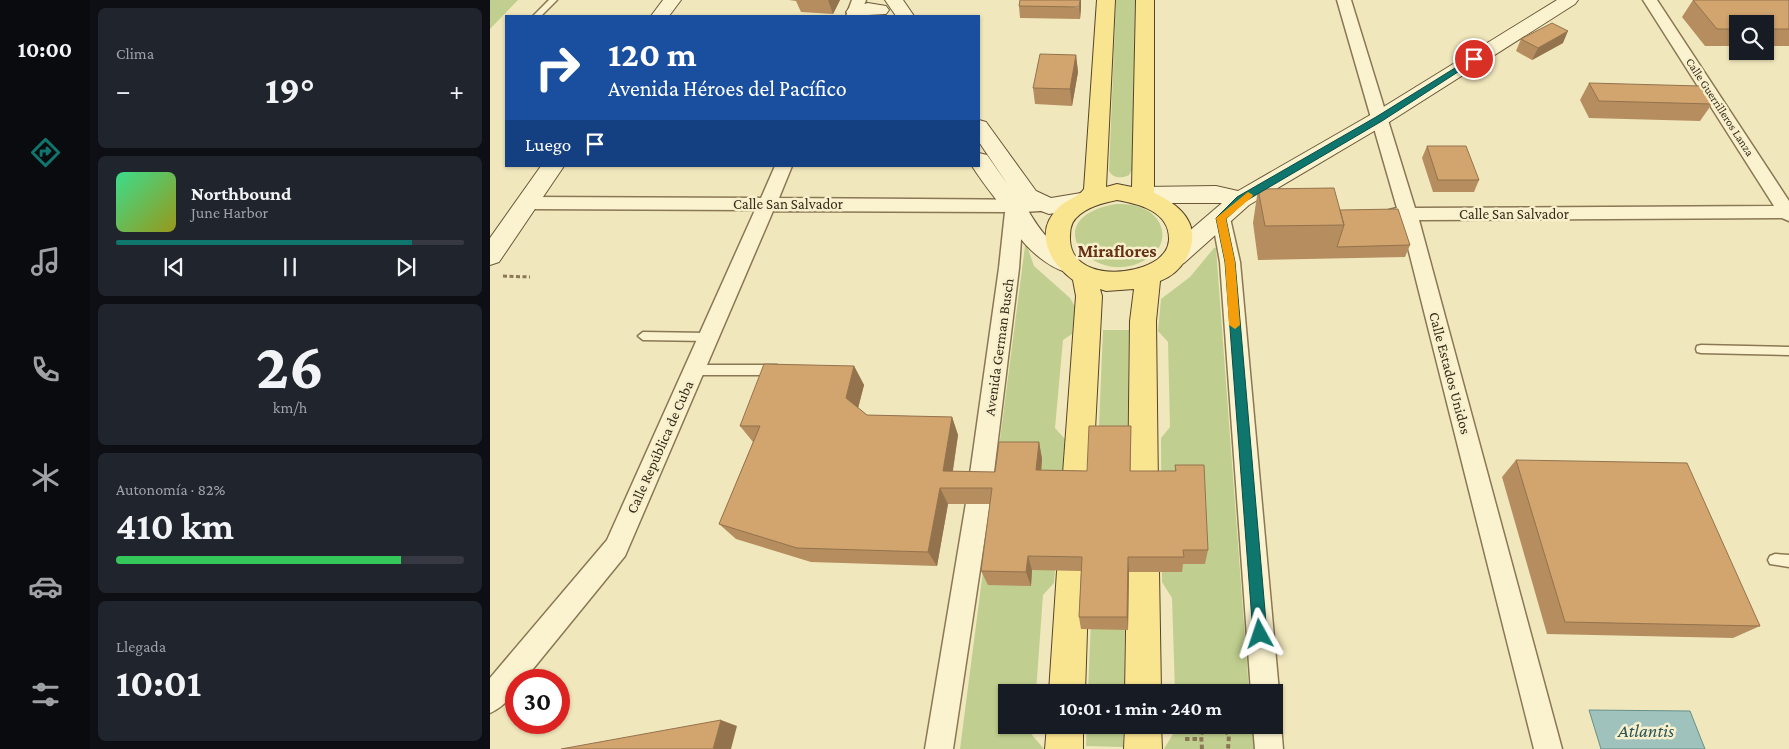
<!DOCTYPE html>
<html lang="es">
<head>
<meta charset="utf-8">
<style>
  :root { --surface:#171b24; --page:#20242c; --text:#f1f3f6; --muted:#9ea1a6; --line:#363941; --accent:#0f766e }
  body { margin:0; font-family:"Crimson Pro",serif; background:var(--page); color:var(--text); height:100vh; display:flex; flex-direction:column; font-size:19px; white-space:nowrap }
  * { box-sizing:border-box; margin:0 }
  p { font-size:16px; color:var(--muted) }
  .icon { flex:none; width:28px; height:28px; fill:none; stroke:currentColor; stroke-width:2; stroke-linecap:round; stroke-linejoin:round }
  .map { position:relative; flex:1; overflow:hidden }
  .drawer { display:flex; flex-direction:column; gap:8px; padding:8px; background:#0d0f14; width:400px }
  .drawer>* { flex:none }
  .guide { position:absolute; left:15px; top:15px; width:475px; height:152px; border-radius:0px; box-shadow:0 1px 4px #0004; background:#1a4fa0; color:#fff; overflow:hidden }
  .buttons { position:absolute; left:1239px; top:15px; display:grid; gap:10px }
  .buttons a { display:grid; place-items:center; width:45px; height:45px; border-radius:0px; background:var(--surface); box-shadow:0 1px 4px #0004; font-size:25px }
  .speed { position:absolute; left:15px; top:669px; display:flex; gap:10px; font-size:25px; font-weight:700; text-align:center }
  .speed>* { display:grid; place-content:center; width:65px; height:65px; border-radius:50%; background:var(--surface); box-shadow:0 1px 4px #0004; line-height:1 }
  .speed .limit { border:8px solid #d22; background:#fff; color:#111 }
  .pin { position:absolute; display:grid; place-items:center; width:42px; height:42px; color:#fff; margin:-21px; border:2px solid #fff; border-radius:50%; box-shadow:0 1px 5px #0007 }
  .me { position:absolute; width:55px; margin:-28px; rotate:355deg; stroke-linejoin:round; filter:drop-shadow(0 0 4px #0008) }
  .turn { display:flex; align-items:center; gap:18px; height:105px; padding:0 20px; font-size:22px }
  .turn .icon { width:65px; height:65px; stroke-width:2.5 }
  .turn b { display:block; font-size:35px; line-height:42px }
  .then { display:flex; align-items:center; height:48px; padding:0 20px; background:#0003; gap:10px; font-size:19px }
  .big { font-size:38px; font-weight:700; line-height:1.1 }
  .drawer .widget { flex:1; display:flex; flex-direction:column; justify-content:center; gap:8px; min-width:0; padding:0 18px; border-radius:8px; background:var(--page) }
  .drawer .dial { align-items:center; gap:0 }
  .dial b { font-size:65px; line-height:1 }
  .song { display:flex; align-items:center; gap:15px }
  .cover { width:60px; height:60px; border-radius:8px; background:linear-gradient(135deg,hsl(150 70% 55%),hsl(60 70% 35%)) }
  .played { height:5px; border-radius:2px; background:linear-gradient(90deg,var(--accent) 85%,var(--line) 85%) }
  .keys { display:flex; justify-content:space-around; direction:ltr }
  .heat { display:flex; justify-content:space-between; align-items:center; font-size:28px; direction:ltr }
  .charge { height:8px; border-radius:4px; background:linear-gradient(90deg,#34c759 82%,var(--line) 0) }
  .trip { position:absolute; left:508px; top:684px; width:285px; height:50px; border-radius:0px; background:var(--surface); box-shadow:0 1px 4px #0004; font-weight:700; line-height:50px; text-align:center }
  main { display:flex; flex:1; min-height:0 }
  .dock { display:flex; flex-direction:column; width:90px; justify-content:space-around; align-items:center; background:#090b0e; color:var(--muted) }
  .dock .icon { width:35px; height:35px }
  .dock .selected { color:var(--accent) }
  .dock b { font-size:22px; color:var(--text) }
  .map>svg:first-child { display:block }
  .green { fill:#c0cf8f }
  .water { fill:#a0c2bc; stroke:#67908a }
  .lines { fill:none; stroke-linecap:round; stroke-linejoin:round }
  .lane-casing { stroke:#8a7754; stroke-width:3 }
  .street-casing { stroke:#8a7754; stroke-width:3 }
  .secondary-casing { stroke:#6b5738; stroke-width:2 }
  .primary-casing { stroke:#564429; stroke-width:2 }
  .path-far1 { stroke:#8a7754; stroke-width:3; stroke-dasharray:4 2.5; stroke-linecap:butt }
  .path { stroke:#8a7754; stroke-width:4; stroke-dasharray:4.5 3; stroke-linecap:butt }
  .lane { fill:#fbf3cf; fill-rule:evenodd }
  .street { fill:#fbf3cf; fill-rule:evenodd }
  .secondary { fill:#fbf3cf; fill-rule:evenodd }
  .primary { fill:#f9e48f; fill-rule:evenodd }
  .wall { fill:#b58d5f }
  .shaded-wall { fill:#93734d }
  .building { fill:#d2a46e; stroke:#93734d }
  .route { fill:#0f766e; stroke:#0a4d48 }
  .slow { fill:#f59e0b }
  .labels { text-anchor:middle; stroke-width:5; stroke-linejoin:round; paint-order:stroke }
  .far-street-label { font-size:12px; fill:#372c1a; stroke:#f8f0cc }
  .street-label { font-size:15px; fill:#372c1a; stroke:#f8f0cc }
  .quarter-label { font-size:18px; font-weight:bold; fill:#673116; stroke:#f8f0cc }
  .near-water-label { font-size:19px; font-style:italic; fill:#285659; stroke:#f8f0cc }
</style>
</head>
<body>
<main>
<nav class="dock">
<b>10:00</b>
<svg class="icon selected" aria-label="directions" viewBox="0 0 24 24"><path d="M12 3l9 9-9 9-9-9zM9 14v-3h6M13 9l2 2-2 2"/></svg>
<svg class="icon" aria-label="music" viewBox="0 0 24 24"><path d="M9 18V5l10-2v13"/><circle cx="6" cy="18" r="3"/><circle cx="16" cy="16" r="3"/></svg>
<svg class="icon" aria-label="phone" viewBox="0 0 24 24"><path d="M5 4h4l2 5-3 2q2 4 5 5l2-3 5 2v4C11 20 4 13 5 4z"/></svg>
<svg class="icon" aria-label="climate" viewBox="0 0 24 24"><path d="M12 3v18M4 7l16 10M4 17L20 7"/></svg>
<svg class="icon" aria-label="car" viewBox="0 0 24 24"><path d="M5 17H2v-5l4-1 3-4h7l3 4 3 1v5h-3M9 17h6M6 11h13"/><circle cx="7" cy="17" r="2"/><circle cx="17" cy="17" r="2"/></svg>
<svg class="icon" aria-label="filters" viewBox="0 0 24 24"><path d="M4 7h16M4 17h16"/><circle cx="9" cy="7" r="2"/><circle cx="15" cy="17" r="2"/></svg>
</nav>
<section class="drawer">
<div class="widget"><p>Clima</p>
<div class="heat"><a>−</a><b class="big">19°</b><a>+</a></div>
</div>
<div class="widget">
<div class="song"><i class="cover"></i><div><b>Northbound</b><p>June Harbor</p></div></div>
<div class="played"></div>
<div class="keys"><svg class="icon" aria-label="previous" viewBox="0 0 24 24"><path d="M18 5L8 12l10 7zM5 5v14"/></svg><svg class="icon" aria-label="pause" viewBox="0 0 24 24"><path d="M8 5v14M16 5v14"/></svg><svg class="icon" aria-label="next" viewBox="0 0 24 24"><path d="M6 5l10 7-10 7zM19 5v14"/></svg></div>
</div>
<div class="widget dial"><b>26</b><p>km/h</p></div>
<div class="widget"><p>Autonomía · 82%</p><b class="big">410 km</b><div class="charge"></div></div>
<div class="widget"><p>Llegada</p><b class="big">10:01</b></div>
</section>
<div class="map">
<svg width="1299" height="749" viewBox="0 0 1299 749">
  <rect width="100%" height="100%" fill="#f1e7bc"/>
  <path class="green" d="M0 0H28L0 29Z
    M626 0H645L642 170 639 175C631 179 623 178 619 171Z
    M626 204C635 204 643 204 652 208 675 217 680 243 660 257 608 294 540 219 626 204Z
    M535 246H537L544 266 580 298 585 307 582 334 573 340 565 428 575 439 564 583 553 595 546 692H516V725H543L542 735 554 749H470Z
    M724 248H726L759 692H685L682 598 672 582 671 438 680 427 678 342 668 331 671 299 700 277Z
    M613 330H639L634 692H598Z
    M597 725H633V747L596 746Z
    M686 725H762L764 749H674L686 729Z"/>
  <path class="water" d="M1099 710 1200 711 1215 749H1111Z"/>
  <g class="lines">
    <g class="lane-casing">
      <path id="lane" d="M59 0H67L51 16H43Z
        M153 332 218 333 223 337 218 341 153 340 148 336Z
        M1211 345 1299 347V355L1211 353 1207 352 1206 349 1207 346Z
        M204 365H287L291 367 293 370 291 373 287 375H204L200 373 198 370 200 367Z
        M1285 554 1299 555V567L1280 564 1278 560 1280 556Z"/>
    </g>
    <g class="street-casing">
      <path id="street" d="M362 0H376L370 16H356Z
        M847 0H861L925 208 1284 206 1153 0H1167L1299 201V221L1292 218 929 220 1072 749H1044L911 220 899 218 896 214 899 210 907 208Z
        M285 166H302L289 198 559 200 565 202 568 206 565 210 533 212 529 268 502 488 497 496 500 503 463 749H435L476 503 481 495 478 488 509 268 515 212 283 211 135 556 34 680H26C26 695 13 707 0 713V678L117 540 265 210 37 209 31 207 28 203 31 199 37 197 271 198Z
        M731 212 737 214 740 218 750 262 789 692 784 702V692H761L730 262 722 218 725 214Z
        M784 714 787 715 791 725 793 749H765L763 725H784Z"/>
    </g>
    <g class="secondary-casing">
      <path id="secondary" d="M173 0H191L179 16H161Z
        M395 0H413L424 16H406Z
        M1067 0H1088L1085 4 896 124 759 205 694 263 685 266 676 263 673 257 676 251 732 203H653L645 201 642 195 645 189 653 187 726 186 748 191 882 114Z
        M378 3 396 6 399 10 396 14 360 16 356 12 359 8Z
        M489 120 496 122 546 191 561 198 591 193 599 195 603 201 599 207 559 214 535 205C542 217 548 228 558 238 569 247 585 253 592 266L589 272C569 278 538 250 527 234 522 226 519 217 514 210 503 195 492 182 482 166H489V153L497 155 518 185 489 142Z
        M51 166H74L9 262 0 265V238Z"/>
    </g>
    <g class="primary-casing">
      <path id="primary" d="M607 0H625L616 187 627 184 642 187 646 0H664V193C693 206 713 227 696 259 690 269 681 277 670 281L666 321 668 488 664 498 653 502 642 498 638 488 640 321 644 289 616 291 610 289 612 296 602 487 598 497 587 501 576 497 572 487 586 296 583 280C559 262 543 232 569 207 576 200 589 197 594 189ZM627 200C650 204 680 212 679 240 678 249 675 253 668 259 644 277 582 280 580 240 580 232 580 224 586 218 596 207 613 203 627 200Z
        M583 555 595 560 599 571 595 692H559L567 571 571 560Z
        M653 555 665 560 669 571 671 692H635L637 571 641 560Z
        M557 725H593V749H555Z
        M635 725H671L672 749H634Z"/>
    </g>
    <path class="path-far1" d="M13 276 40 277"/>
    <path class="path" d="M730 725 739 735 738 749
      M695 739H710
      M712 749 711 734 718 725"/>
    <use href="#lane" class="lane"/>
    <use href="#street" class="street"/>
    <use href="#secondary" class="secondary"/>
    <use href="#primary" class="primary"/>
  </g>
  <path class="wall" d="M299 0H350L343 14 311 12 306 1Z
    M530 0 591 8 590 19 530 18 529 6Z
    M1203 0H1299V46H1275V24H1248V46H1215L1192 17Z
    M1031 39 1073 43 1042 60 1026 51Z
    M586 55 588 72 582 106 545 104 543 88Z
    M1099 83 1222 104 1210 121 1099 118 1090 100Z
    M937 146 989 180 984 192H943L932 158Z
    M768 189 850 210 920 245 915 257 768 260 763 223Z
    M364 366 374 385 368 408 377 415 462 417 468 435 463 471 505 472 549 442 552 459 551 470 597 471 641 443 640 471H685V465L718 550 715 564H693L692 572H639L638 630 591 629 589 617 591 571 542 570 541 586 498 585 491 571 500 504H458L447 566 321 562 246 539 229 524 263 442 250 426Z
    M1026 460 1270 626 1243 638 1057 634 1012 477Z"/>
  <path class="shaded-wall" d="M338 0H350L343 14Z
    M590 0H591V8L590 19 589 7Z
    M1078 31 1073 43 1042 60 1048 48Z
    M586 55 588 72 582 106 580 89Z
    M364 366 374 385 366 416 356 398Z
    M462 417 468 435 460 488 453 471Z
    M641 426V443L640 487V471Z
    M549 442 552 459 550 487 546 470Z
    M450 488 458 504 447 566 438 552Z
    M538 556 542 570 541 586 536 572Z
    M638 557 639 572 638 630 637 617Z
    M231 720 247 726 241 749H223Z"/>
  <path class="building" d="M530 0H590L589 7 529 6Z
    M1203 0H1299V29H1275V24H1248V29H1227Z
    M1062 23 1078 31 1048 48 1031 39Z
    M550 54 586 55 580 89 543 88Z
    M1099 83 1210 86 1222 104 1109 101Z
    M937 146H976L989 180H948Z
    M844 188 854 225 775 226 768 189Z
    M908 209 920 245 847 247 854 225 850 210Z
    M274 364 364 366 356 398 377 415 462 417 453 471 505 472 509 442H549L546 470 597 471 599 426H641L640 471H686L685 465H714L718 550H693L694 557H638L637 617H589L592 557 538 556 536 572 491 571 502 488H450L438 552 307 548 229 524 270 426H250Z
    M1026 460 1197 463 1270 626 1075 622Z
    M231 720 223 749H71Z"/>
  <path class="route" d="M981 58 988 59 892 121 754 202 736 219 745 262 777 634 775 639 770 641 765 639 763 634 735 262 726 218 747 197 886 117Z"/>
  <path class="slow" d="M758 192 763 195 762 197 736 219 745 262 750 325 745 329 739 325 735 262 726 218Z"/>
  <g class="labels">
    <g class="far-street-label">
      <text transform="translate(1230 107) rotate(57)" y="4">Calle Guerrilleros Lanza</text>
    </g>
    <g class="street-label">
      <text x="298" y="209">Calle San Salvador</text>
      <text x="1024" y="219">Calle San Salvador</text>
      <text transform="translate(509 347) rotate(-82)" y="5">Avenida German Busch</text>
      <text transform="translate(960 373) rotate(75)" y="5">Calle Estados Unidos</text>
      <text transform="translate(170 447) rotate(-66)" y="5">Calle República de Cuba</text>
    </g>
    <g class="quarter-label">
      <text x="627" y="257">Miraflores</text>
    </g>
    <g class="near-water-label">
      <text x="1156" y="737">Atlantis</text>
    </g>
  </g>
</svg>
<div class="buttons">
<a><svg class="icon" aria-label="search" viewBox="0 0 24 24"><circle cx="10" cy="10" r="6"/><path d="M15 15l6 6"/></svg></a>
</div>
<div class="speed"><div class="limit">30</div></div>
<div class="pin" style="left:984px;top:59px;background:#d93025"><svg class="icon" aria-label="arrive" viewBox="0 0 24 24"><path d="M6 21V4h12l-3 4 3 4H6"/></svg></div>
<svg class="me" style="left:770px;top:634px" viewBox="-20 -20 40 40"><path d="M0-17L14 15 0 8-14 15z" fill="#0f766e" stroke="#fff" stroke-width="4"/></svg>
<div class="trip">10:01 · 1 min · 240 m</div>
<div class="guide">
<div class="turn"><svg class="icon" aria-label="right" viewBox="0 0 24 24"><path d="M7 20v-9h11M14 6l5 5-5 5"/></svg><div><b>120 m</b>Avenida Héroes del Pacífico</div></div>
<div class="then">Luego<svg class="icon" aria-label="arrive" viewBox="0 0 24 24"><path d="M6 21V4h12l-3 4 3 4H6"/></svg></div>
</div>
</div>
</main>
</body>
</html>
